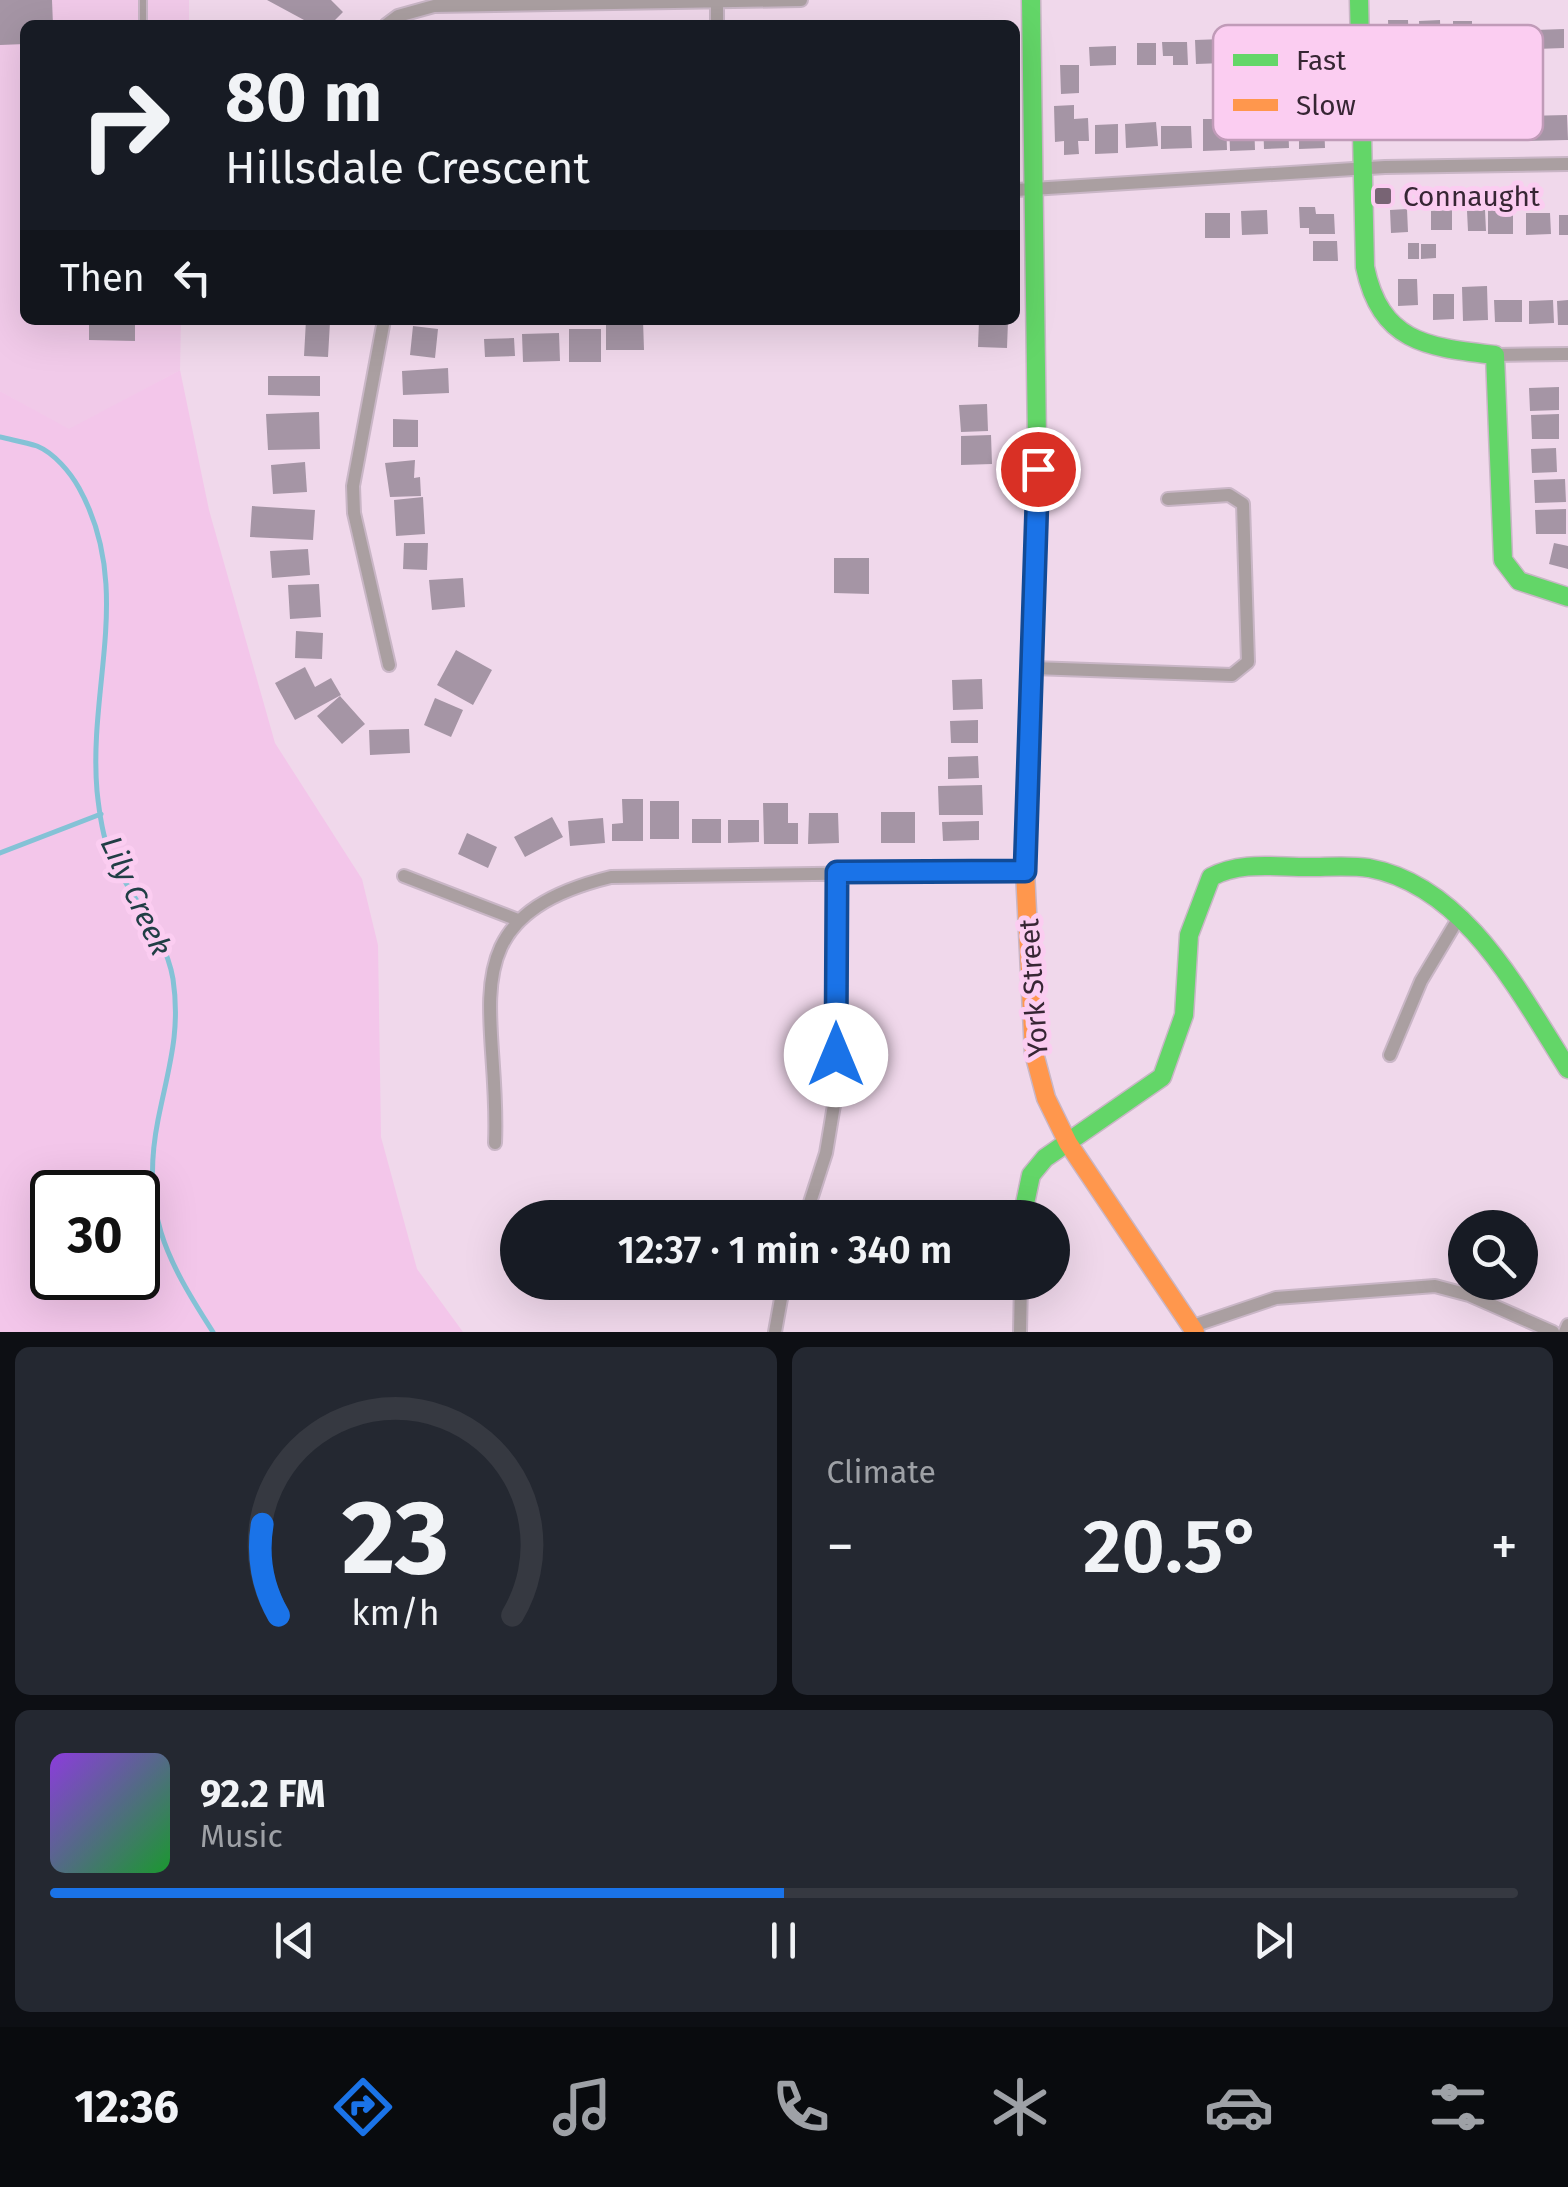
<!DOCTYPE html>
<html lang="en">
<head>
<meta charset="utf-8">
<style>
  :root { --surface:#171b24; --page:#242831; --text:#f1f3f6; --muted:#9ea1a6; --line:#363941; --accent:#1a73e8 }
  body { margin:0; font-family:"Fira Sans",sans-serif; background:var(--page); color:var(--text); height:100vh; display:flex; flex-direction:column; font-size:38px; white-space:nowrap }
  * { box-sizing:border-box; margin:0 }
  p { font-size:32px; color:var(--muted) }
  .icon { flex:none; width:55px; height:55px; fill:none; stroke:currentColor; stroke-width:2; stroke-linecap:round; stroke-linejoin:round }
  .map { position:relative; height:1332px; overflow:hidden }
  .details { display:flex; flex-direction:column; gap:15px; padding:15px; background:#0d0f14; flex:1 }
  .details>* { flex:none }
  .banner { position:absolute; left:20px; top:20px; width:1000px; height:305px; border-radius:15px; box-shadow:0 10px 40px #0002; background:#171b24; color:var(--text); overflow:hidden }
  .fabs { position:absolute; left:1448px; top:1210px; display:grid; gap:20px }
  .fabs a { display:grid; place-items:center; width:90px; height:90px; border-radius:50%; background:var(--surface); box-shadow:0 10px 40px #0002; font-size:50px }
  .speed { position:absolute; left:30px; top:1170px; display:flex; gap:20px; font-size:50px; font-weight:700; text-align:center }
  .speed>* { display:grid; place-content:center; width:130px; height:130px; border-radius:50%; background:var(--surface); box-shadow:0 10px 40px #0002; line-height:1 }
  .speed .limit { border:5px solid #111; border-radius:15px; background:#fff; color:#111 }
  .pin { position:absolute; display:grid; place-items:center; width:85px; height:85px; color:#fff; margin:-42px; border:5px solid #fff; border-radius:50%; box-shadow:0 2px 10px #0007 }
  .me { position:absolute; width:110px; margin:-55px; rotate:0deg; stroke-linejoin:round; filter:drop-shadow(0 0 8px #0008) }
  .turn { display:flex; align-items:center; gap:35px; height:210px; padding:0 40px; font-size:45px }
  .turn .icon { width:130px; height:130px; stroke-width:2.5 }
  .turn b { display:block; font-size:70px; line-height:85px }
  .then { display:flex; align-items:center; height:95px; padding:0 40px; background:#0003; gap:20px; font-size:38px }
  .big { font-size:75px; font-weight:600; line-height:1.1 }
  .details .widget { flex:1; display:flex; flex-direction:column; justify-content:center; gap:15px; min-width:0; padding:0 35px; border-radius:15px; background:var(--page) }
  .details .dial { align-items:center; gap:0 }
  .dial svg { height:260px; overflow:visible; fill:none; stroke:var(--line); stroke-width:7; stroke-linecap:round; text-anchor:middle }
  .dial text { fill:var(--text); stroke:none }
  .song { display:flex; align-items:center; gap:30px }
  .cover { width:120px; height:120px; border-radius:15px; background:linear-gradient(135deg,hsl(270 70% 55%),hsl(130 70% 35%)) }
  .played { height:10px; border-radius:5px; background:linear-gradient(90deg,var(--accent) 50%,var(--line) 50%) }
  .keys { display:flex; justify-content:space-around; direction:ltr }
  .heat { display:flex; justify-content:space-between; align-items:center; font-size:55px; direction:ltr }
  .details .tiles { flex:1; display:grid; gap:15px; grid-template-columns:1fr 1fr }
  .widget:last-child { grid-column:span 2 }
  .trip { position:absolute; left:500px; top:1200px; width:570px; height:100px; border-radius:50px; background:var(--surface); box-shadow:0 10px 40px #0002; font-weight:600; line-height:100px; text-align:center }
  .tabs { display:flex; height:160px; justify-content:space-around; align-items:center; background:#090b0e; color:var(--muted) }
  .tabs .icon { width:70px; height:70px }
  .tabs .active { color:var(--accent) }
  .tabs b { font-size:45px; color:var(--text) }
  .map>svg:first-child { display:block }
  .built { fill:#f1cae9 }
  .green { fill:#f3c6ea; fill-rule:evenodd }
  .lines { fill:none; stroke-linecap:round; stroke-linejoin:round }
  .stream { stroke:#84c2d6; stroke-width:5 }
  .building { fill:#a595a5 }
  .lane-casing { stroke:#c9b6c6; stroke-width:10 }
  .street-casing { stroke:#c9b6c6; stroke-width:16 }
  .fast-casing { stroke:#c9b6c6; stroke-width:21 }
  .slow-casing { stroke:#c9b6c6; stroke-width:21 }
  .lane { stroke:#aa9fa1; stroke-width:6 }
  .street { stroke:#aa9fa1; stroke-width:12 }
  .fast { stroke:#63d668; stroke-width:18 }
  .slow { stroke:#ff974d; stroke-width:18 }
  .route-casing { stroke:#114b97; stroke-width:25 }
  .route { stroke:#1a73e8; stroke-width:18 }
  .poi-dot { fill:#786474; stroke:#fbcdf1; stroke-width:4 }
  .labels { text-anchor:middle; stroke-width:10; stroke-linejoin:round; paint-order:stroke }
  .poi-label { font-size:28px; fill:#372634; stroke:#fbcdf1; text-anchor:start }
  .street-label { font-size:28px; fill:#372634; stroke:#fbcdf1 }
  .water-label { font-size:30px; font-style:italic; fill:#203e45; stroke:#fbcdf1 }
  .key { fill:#fbcdf1; stroke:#c09bb8; stroke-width:2.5 }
  .key-label { font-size:28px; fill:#372634 }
</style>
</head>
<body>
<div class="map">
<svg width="1568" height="1332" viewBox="0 0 1568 1332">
  <rect width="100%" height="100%" fill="#f0d8eb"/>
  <path class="built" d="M0 0H189V25H25V320H181L180 370 69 430 0 391Z"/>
  <path class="green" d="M180 370 209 510 275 743 362 879 378 945 381 1137 417 1269 463 1332H0V391L69 429ZM52 1192H138V1278H52Z"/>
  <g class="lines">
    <path class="stream" d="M0 437C12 440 25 442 37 446 54 453 70 472 79 488 134 587 88 686 97 791 99 810 102 834 109 851 127 894 165 931 173 979 181 1033 168 1069 158 1120 140 1211 166 1259 213 1332
      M0 853 101 814"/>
  </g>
  <path class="building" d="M0 0H52L53 25H25V44L0 45Z
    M267 0H331L343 12 330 25H299L304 20Z
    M1388 20H1408L1409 49H1389Z
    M1440 20 1441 49 1420 50 1419 21Z
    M1453 21H1472V46H1453Z
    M1564 29V48L1536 49 1535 30Z
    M1223 39 1224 63 1196 64 1195 40Z
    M1162 42H1187L1188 65H1173V56H1163Z
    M1137 43H1156V65H1137Z
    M1116 46V65L1090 66 1089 47Z
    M1060 65H1079V93L1061 94Z
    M1074 105V119L1088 118 1089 141H1078L1079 154 1064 155V141L1055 142 1054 106Z
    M1567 115 1568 140 1522 141 1521 116Z
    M1288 118 1289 148 1264 149 1263 119Z
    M1203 119H1226L1227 150 1203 151Z
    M1254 120 1255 150 1230 151 1229 121Z
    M1324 121 1325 148 1299 149V122Z
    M1156 122 1158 146 1126 148 1125 124Z
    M1118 124V153L1095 154V125Z
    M1161 126H1191L1192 148 1161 149Z
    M1299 207H1315L1316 214H1334L1335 234H1309V228H1300Z
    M1488 208H1513V234H1488Z
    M1407 209 1408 232 1391 233 1390 210Z
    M1267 210 1268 234 1242 235 1241 211Z
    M1452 210V230H1431V211Z
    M1485 210 1486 231H1468L1467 211Z
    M1205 213H1230V238H1205Z
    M1526 213H1550L1551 234 1526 235Z
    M1559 215H1568V235H1559Z
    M1313 241H1337L1338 261H1313Z
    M1408 243H1419V259H1408Z
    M1421 244H1436V258L1421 259Z
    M1398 279H1417L1418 305 1398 306Z
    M1487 286 1488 320 1463 321 1462 287Z
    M1433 294H1454V319L1433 320Z
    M1494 300H1522V322H1495Z
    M1553 300 1554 323 1529 324V301Z
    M1568 300V325H1558L1557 301Z
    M89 320H135V341L89 340Z
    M306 320 330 322 328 357 304 356Z
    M606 320H643L644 350H606Z
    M979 320 1008 321 1007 348 978 347Z
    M413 326 438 329 435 358 410 355Z
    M569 329H601V362H569Z
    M559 333 560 361 523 362 522 334Z
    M514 338 515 356 485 357 484 339Z
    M448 368 449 393 403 395 402 371Z
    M268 376H320V396L268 395Z
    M1559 387V410L1530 411 1529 388Z
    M987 404 988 431 961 432 959 405Z
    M319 412 320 449 268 450 266 414Z
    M1559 414V439H1532L1531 415Z
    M393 419 418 420V447H393Z
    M991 435 992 464 961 465V436Z
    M1556 448 1557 472 1532 473 1531 449Z
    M415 460 414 478 420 477 421 496 390 497 385 463Z
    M305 462 307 492 273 494 271 465Z
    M1565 479 1566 502 1535 503 1534 480Z
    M423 497 425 534 396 536 394 500Z
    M252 506 315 510 313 540 250 537Z
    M1566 509V534H1536L1535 510Z
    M404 543H428L427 570 403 569Z
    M1554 543 1568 546V569L1549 564Z
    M308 549 310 575 272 578 270 551Z
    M834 558H869V594L834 593Z
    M463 578 465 607 432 610 429 580Z
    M319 584 321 617 290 619 288 585Z
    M296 631 323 633 322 659 295 658Z
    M456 650 492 670 473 705 437 685Z
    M305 667 315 687 331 678 341 695 295 720 275 683Z
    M982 679 983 709 953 710 952 680Z
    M340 696 365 724 342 744 317 716Z
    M435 698 463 710 451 737 424 725Z
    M978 720V743H951L950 721Z
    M409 729 410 753 370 755 369 730Z
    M978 756 979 778 948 779V757Z
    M982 785 983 815H939L938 786Z
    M622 799H643V841H612V824L623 823Z
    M650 801H679V839H650Z
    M763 803H788V823H798V844H764Z
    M881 812H915V843H881Z
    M809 813H838L839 843 808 844Z
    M552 817 563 837 525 857 514 837Z
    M603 818 605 843 570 846 568 821Z
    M692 819H721V843H692Z
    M728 820H759V842L728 843Z
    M979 821V840L943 841 942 822Z
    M467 833 497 847 488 868 458 854Z"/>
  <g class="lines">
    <g class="lane-casing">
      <path id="lane" d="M143 0V25"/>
    </g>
    <g class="street-casing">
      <path id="street" d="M717 1V25
        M386 25 398 16 434 6 801 0
        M1015 190 1385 167 1568 164
        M384 320 353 486 354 513 389 665
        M1495 355 1568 354
        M1033 668 1232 675 1248 662 1243 504 1229 495 1168 499
        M404 876 518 920
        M1390 1055 1421 981 1458 919
        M495 1143C501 1013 443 918 611 877L1025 871
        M805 1218 826 1153 834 1105 837 873
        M1193 1326 1276 1298 1435 1286 1469 1295 1553 1332
        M775 1332 784 1282
        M1020 1332 1021 1282
        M1565 1332 1568 1325"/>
    </g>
    <g class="fast-casing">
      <path id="fast" d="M1359 0 1365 267C1381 343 1427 347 1495 355L1503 560 1519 581 1568 597
        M1030 725 1038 516 1031 0
        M1022 1218 1031 1175 1045 1158 1162 1077 1184 1015 1189 935 1211 877C1241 861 1274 867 1308 867 1328 867 1350 865 1369 868 1466 886 1520 994 1568 1069"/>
    </g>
    <g class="slow-casing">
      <path id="slow" d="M1030 725 1025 871 1034 1053 1046 1098 1068 1143 1195 1332"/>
    </g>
    <use href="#lane" class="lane"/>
    <use href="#street" class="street"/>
    <use href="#fast" class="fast"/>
    <use href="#slow" class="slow"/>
  </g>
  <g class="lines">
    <g class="route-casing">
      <path id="route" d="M836 1055 837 872 1025 871 1038 469"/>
    </g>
    <use href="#route" class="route"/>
  </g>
  <rect class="poi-dot" x="1373" y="186" width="20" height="20" rx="5"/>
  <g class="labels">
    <g class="poi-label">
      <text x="1403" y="206">Connaught</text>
    </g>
    <g class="street-label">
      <text transform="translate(1033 988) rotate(-94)" y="10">York Street</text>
    </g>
    <g class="water-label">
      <text transform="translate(136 896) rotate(65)" y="10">Lily Creek</text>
    </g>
  </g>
  <rect x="1213" y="25" width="330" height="115" rx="15" class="key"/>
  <rect x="1233" y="54" width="45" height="12" fill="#63d668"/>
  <rect x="1233" y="99" width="45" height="12" fill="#ff974d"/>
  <g class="key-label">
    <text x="1296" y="70">Fast</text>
    <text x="1296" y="115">Slow</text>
  </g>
</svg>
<div class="fabs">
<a><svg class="icon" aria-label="search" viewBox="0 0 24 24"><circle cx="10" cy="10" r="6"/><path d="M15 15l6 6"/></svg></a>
</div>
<div class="speed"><div class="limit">30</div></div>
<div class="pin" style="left:1038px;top:469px;background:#d93025"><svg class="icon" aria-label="arrive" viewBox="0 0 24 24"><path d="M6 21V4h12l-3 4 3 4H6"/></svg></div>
<svg class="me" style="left:836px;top:1055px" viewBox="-20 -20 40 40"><circle r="19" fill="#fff"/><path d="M0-13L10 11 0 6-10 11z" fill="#1a73e8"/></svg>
<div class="trip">12:37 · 1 min · 340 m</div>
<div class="banner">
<div class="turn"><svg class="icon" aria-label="right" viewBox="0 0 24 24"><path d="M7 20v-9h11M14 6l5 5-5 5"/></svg><div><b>80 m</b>Hillsdale Crescent</div></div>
<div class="then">Then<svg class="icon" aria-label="left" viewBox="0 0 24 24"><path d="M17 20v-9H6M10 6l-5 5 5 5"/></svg></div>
</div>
</div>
<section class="details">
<div class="tiles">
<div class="widget dial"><svg viewBox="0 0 100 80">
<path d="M14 69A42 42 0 1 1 86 69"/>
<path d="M14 69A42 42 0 0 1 9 41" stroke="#1a73e8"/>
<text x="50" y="56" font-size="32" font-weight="700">23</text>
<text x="50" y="72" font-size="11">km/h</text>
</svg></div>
<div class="widget"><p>Climate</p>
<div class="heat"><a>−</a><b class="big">20.5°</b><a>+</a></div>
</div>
<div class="widget">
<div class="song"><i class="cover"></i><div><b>92.2 FM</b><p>Music</p></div></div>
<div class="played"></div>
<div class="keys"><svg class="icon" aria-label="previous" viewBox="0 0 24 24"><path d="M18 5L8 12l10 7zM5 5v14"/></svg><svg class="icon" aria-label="pause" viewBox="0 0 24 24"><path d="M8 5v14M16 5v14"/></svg><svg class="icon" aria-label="next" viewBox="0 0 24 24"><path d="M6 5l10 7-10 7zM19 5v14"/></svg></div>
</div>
</div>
</section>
<nav class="tabs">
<b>12:36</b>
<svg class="icon active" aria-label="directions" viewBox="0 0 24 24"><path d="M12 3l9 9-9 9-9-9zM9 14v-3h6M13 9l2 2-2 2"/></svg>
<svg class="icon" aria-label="music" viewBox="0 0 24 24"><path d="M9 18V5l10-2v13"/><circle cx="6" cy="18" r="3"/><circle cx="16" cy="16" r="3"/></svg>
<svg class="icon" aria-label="phone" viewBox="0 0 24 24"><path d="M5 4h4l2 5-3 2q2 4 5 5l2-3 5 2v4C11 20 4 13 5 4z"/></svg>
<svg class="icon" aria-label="climate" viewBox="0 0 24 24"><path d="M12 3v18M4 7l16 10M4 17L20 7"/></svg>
<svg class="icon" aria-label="car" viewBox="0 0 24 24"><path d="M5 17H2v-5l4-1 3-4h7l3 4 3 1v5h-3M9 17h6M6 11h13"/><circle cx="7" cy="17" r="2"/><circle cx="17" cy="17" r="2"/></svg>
<svg class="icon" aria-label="filters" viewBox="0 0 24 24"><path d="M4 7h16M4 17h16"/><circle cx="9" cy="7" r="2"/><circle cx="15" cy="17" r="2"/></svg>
</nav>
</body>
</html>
